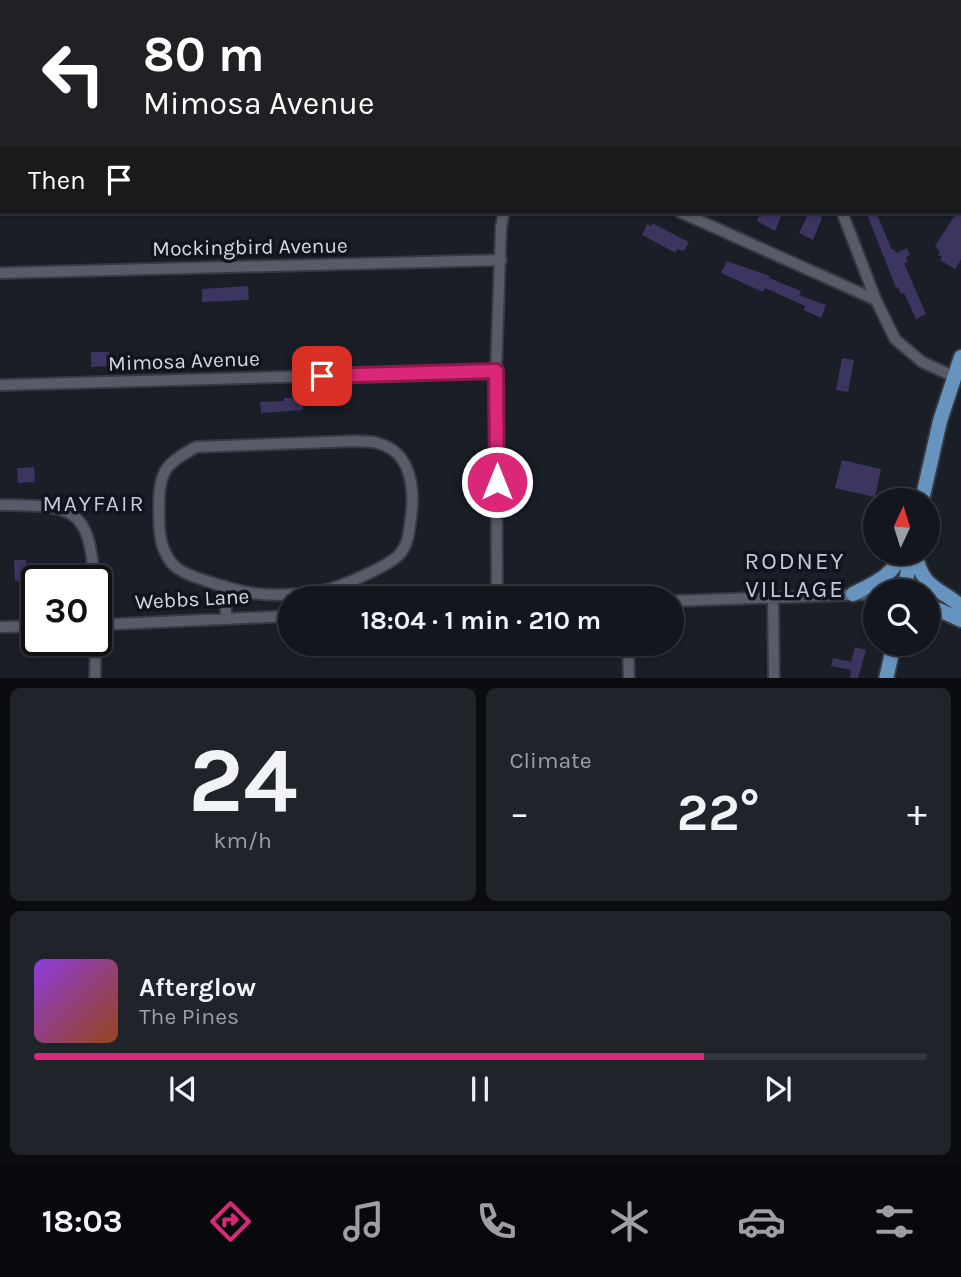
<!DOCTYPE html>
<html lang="en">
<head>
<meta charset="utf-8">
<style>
  :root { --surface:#13161d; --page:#20232a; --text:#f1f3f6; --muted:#9d9fa4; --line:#32353b; --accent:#db2777 }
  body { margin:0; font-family:Karla,sans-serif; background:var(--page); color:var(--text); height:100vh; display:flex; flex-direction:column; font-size:26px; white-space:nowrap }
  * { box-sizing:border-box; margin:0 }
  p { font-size:23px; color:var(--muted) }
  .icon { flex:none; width:38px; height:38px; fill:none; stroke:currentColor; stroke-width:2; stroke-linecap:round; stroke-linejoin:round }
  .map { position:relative; height:678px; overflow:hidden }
  .panel { display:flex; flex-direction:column; gap:10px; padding:10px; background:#0a0c10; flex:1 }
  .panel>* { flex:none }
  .guide { position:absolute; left:0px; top:0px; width:962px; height:214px; box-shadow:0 2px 5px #0004,0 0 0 2px var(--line); background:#202124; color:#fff; overflow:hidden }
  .needle { width:46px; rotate:4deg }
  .tools { position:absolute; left:863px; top:488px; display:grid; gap:14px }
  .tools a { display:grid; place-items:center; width:77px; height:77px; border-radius:50%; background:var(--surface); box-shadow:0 2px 5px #0004,0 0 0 2px var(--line); font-size:35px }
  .speed { position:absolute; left:21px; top:565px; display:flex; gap:14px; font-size:35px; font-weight:700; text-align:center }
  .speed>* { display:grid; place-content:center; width:91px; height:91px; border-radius:50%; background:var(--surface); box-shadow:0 2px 5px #0004,0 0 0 2px var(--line); line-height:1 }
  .speed .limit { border:4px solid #111; border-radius:10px; background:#fff; color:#111 }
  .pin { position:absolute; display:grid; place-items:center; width:60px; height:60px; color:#fff; margin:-30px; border-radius:14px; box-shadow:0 4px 10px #0006 }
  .me { position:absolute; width:77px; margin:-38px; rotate:0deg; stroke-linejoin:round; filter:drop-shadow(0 0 5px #0008) }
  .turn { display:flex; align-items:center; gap:24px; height:147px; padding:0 28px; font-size:32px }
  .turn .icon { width:91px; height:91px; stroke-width:2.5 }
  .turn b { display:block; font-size:49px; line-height:60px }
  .then { display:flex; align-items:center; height:66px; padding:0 28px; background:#0003; gap:14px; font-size:26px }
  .big { font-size:52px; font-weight:700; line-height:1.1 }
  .panel .card { flex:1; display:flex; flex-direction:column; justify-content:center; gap:10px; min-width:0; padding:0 24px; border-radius:10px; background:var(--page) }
  .panel .dial { align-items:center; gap:0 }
  .dial b { font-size:91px; line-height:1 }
  .song { display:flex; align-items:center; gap:21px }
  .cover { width:84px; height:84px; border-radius:10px; background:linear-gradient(135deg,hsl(270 70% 55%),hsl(20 70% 35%)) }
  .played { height:7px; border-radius:4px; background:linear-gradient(90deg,var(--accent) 75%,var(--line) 75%) }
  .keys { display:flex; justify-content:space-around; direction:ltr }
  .heat { display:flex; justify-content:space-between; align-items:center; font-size:38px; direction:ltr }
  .panel .tiles { flex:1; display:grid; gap:10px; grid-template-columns:1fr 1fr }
  .card:last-child { grid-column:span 2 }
  .trip { position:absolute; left:278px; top:586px; width:406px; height:70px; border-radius:35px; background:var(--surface); box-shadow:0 2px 5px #0004,0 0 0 2px var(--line); font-weight:700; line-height:70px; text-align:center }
  .dock { display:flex; height:112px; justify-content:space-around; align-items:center; background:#08090c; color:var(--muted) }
  .dock .icon { width:49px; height:49px }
  .dock .active { color:var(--accent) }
  .dock b { font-size:32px; color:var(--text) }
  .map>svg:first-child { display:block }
  .building { fill:#3b3560 }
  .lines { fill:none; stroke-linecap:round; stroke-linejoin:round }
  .minor-casing { stroke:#373a42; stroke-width:14 }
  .major-casing { stroke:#373a42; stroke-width:18 }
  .minor { stroke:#575c68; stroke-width:10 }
  .major { stroke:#6694be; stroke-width:14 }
  .route-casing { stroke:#8e194d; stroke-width:18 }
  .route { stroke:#db2777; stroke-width:12 }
  .labels { text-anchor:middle; stroke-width:7; stroke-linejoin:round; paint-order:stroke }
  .street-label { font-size:21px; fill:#d5d8df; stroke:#10141e }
  .neighbourhood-label { font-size:23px; letter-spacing:2px; fill:#c3c9d6; stroke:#10141e }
  .quarter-label { font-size:24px; letter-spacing:2px; fill:#c3c9d6; stroke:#10141e }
</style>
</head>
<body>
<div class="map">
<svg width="961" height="679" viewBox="0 0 961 679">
  <rect width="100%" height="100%" fill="#191e27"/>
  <path class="building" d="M961 205V260L955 269 940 260 942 257 938 255 940 252 935 246 957 212H961Z
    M761 212H771L781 216 775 231 757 221Z
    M809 212H817L822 218 813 240 799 233Z
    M866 212H876L892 250 894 249 896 253 907 248 910 255 906 257 908 262 904 263 926 314 916 319 904 293 901 294 898 287 896 288Z
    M652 223 689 242 684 251 677 249 676 253 642 235 647 224 651 226Z
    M727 261 770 276 769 278 801 291 799 295 826 305 821 318 804 310 805 306 765 288 763 292 721 273Z
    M248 286 249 300 202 302V289Z
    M91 352H109V366L91 367Z
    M842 358 854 360 848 392 836 390Z
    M284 398H303V410L261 413 260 402 284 401Z
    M842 460 881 469 875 497 835 488Z
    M34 467 35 482 18 483 17 468Z
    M14 560H26L27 581H15Z
    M855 647 866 650 858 678H850L851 670 831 666 833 658 851 662Z"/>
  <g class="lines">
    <g class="minor-casing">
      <path id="minor" d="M478 0 479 2
        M615 0 616 2
        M748 0V2
        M69 2V0
        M0 47 2 46
        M0 161H2
        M680 212 876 300 895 339 922 362 953 376
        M842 212 876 300
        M0 273 501 260
        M0 385 496 371
        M356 441C362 442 371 441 377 443 411 451 415 488 411 517 409 531 409 545 398 556 386 567 337 589 321 591 299 595 274 596 252 593 237 591 188 577 177 568 173 565 169 560 167 556 158 541 159 521 159 504 159 470 167 463 196 447Z
        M0 505C70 506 90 504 94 581
        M225 586 226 619
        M773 596 774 679
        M497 598 496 371 501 227 504 212
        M672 601 875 594
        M96 625 290 616
        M0 627 37 626
        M628 644 629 679
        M95 679 96 628"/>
    </g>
    <g class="major-casing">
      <path id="major" d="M922 500 940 421 961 357
        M915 553C923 589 935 585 961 606
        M904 592 911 553
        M853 594C872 584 895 576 900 553
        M928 605 961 620
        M886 679 894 644"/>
    </g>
    <use href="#minor" class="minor"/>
    <use href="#major" class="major"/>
  </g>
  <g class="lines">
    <g class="route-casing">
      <path id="route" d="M322 376 496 371 497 482"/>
    </g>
    <use href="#route" class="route"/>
  </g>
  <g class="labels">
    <g class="street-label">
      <text transform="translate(250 247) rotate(-1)" y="7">Mockingbird Avenue</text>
      <text transform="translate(184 361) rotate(-2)" y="7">Mimosa Avenue</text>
      <text transform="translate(192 599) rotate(-3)" y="7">Webbs Lane</text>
    </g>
    <g class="neighbourhood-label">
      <text x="94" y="511">MAYFAIR</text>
    </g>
    <g class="quarter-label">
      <text x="795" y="569">RODNEY<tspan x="795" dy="28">VILLAGE</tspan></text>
    </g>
  </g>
</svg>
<div class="tools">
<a><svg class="needle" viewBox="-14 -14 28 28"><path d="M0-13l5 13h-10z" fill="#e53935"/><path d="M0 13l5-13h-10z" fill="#9d9fa4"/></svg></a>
<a><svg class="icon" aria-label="search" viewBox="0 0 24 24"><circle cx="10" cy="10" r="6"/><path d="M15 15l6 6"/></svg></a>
</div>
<div class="speed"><div class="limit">30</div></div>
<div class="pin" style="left:322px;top:376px;background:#d93025"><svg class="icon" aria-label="arrive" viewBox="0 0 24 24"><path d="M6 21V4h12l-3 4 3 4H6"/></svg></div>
<svg class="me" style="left:497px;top:482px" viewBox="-20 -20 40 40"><circle r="17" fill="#db2777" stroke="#fff" stroke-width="3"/><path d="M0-11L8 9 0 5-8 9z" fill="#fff"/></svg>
<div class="trip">18:04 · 1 min · 210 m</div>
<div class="guide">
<div class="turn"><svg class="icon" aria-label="left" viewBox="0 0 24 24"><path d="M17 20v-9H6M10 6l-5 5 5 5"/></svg><div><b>80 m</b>Mimosa Avenue</div></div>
<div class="then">Then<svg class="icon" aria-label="arrive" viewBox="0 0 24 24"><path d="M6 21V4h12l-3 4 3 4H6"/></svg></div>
</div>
</div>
<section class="panel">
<div class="tiles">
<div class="card dial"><b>24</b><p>km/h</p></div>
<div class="card"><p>Climate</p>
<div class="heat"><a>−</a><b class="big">22°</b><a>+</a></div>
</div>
<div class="card">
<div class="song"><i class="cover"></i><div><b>Afterglow</b><p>The Pines</p></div></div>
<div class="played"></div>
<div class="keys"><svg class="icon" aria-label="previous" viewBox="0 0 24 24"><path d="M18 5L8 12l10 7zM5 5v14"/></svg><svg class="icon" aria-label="pause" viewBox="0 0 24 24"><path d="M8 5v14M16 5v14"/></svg><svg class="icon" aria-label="next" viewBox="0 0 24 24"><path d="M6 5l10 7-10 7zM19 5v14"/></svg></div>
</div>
</div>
</section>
<nav class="dock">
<b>18:03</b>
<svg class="icon active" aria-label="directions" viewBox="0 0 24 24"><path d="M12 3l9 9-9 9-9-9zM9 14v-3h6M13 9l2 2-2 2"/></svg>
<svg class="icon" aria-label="music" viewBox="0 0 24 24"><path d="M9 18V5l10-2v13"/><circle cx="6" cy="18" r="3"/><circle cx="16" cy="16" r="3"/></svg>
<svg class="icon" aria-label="phone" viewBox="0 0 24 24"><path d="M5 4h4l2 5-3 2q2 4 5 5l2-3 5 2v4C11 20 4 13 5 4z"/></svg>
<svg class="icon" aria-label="climate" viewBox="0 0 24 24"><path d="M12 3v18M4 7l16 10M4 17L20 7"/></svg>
<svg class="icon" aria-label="car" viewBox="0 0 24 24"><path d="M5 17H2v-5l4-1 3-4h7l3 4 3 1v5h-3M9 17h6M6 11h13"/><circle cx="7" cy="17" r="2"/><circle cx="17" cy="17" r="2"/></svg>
<svg class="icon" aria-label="filters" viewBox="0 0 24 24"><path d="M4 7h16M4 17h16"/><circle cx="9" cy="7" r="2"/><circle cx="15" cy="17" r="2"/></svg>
</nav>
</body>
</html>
